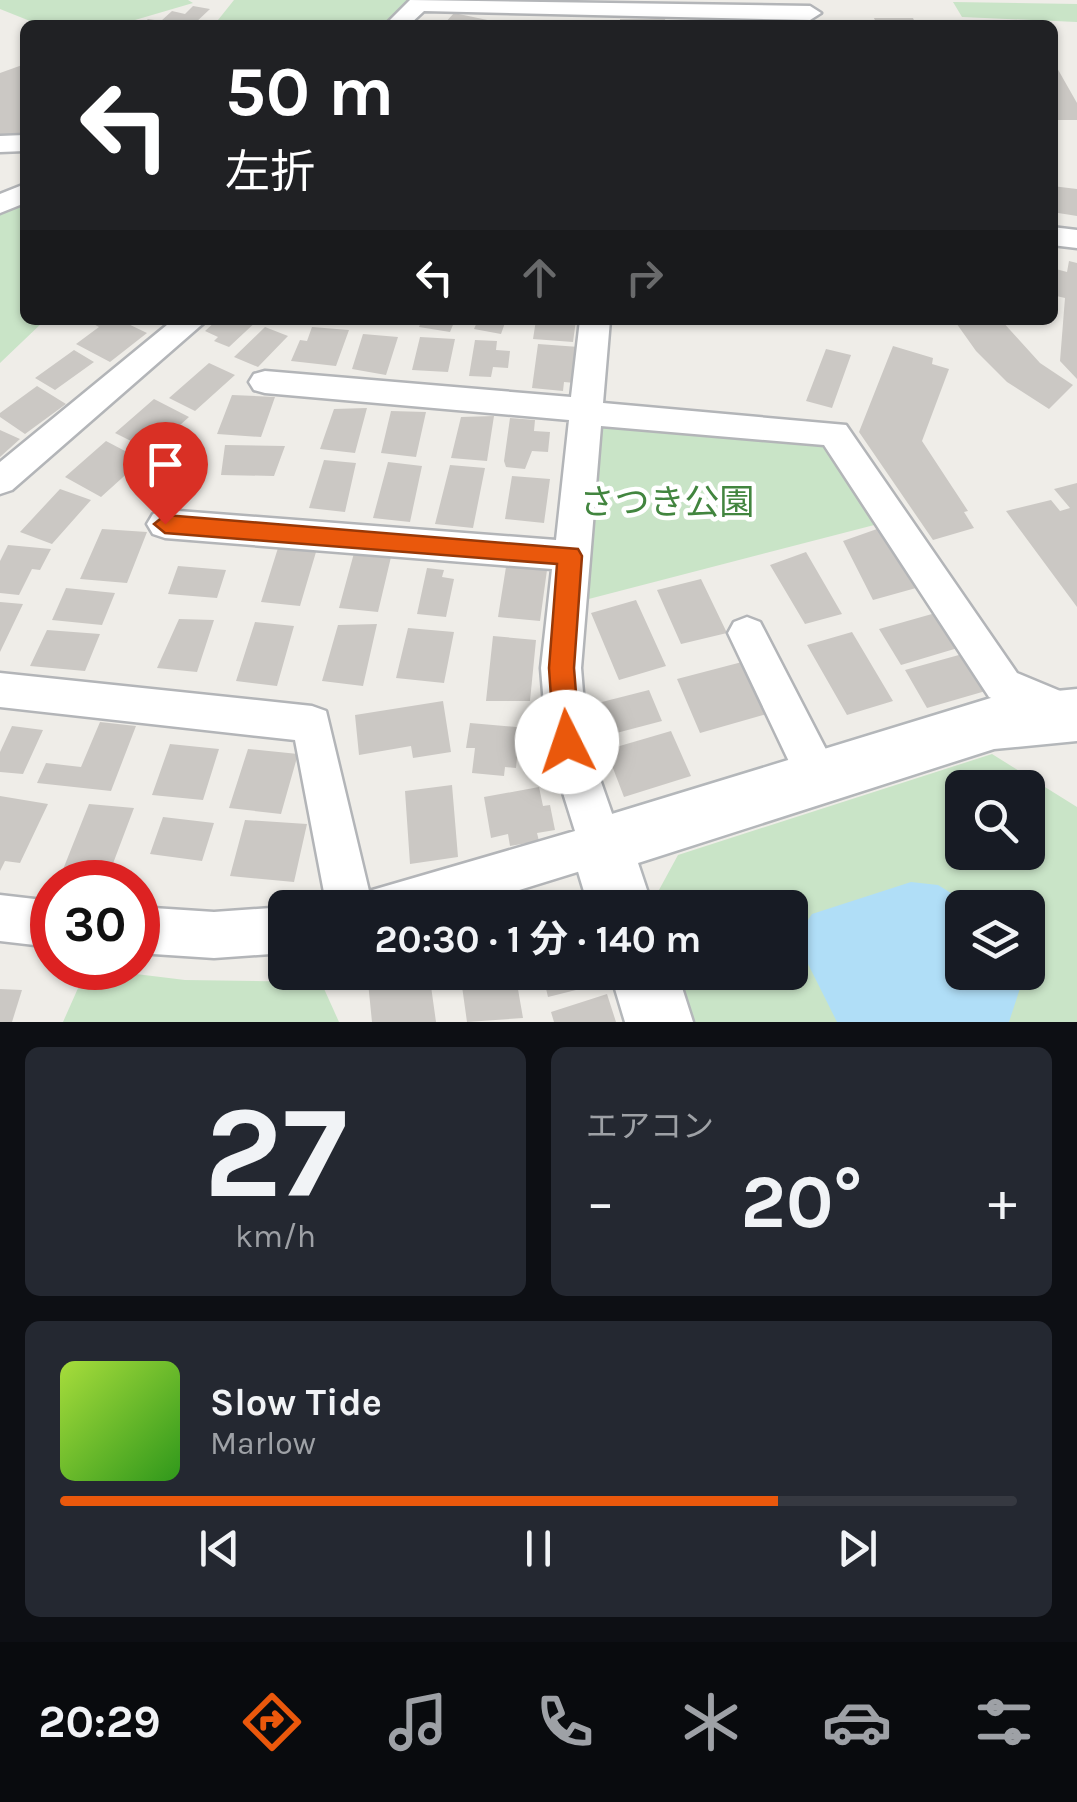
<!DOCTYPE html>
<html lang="ja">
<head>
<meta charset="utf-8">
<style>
  :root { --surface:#171b24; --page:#242831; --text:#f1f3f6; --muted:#9ea1a6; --line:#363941; --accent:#ea580c }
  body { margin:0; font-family:Karla,"Noto Sans JP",sans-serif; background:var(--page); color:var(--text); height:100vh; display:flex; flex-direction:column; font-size:38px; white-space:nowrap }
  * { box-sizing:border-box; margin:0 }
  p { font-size:32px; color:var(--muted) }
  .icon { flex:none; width:55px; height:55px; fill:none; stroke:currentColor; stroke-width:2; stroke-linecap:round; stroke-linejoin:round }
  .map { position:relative; height:1022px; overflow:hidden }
  .side { display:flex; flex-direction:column; gap:25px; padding:25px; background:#0d0f14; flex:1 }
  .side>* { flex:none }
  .guide { position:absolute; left:20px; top:20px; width:1038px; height:305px; border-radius:15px; box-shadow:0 2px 8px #0004; background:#202124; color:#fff; overflow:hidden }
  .fabs { position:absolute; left:945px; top:770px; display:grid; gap:20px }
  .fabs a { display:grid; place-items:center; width:100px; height:100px; border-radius:15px; background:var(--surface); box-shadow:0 2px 8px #0004; font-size:50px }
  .speed { position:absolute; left:30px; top:860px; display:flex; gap:20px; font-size:50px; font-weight:700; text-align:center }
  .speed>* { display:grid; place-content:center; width:130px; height:130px; border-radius:50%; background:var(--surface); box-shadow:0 2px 8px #0004; line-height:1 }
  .speed .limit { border:15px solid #d22; background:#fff; color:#111 }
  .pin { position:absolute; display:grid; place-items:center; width:85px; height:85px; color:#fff; margin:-102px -42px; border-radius:50% 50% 50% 0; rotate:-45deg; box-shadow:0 0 10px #0007 }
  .pin .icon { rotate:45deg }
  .me { position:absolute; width:110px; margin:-55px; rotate:356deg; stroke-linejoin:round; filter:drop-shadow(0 0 8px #0008) }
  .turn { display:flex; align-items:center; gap:35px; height:210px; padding:0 40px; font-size:45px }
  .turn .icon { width:130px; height:130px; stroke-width:2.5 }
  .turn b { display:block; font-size:70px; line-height:85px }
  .lanes { display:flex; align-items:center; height:95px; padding:0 40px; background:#0003; justify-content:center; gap:50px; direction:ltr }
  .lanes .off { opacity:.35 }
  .big { font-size:75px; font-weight:700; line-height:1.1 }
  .side .card { flex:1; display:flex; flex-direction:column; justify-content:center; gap:15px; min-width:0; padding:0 35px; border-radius:15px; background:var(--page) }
  .side .dial { align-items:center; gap:0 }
  .dial b { font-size:130px; line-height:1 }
  .song { display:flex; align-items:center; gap:30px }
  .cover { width:120px; height:120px; border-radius:15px; background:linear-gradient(135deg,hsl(80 70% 55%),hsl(110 70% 35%)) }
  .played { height:10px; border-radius:5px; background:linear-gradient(90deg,var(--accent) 75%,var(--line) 75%) }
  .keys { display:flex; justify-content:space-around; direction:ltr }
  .heat { display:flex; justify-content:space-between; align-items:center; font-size:55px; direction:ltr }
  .side .tiles { flex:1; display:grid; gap:25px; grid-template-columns:1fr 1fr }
  .card:last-child { grid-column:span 2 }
  .trip { position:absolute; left:268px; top:890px; width:540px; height:100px; border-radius:15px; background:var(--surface); box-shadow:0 2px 8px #0004; font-weight:700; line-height:100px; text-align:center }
  .tabs { display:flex; height:160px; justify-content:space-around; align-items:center; background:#090b0e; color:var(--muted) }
  .tabs .icon { width:70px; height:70px }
  .tabs .selected { color:var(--accent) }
  .tabs b { font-size:45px; color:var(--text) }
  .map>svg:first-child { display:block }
  .green { fill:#c9e4c7; fill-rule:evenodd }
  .water { fill:#b0def7 }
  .building { fill:#cbc8c4 }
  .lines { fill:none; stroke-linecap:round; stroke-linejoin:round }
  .street-casing { stroke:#b3b5b8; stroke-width:5 }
  .secondary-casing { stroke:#b4b7ba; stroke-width:5 }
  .street { fill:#fff; fill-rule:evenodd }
  .secondary { fill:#fff; fill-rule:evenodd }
  .route { fill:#ea580c; stroke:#983908; stroke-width:2.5 }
  .labels { text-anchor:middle; stroke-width:9; stroke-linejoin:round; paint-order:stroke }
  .park-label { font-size:35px; fill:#42853f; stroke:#fff }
</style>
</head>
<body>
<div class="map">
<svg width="1077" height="1022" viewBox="0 0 1077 1022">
  <rect width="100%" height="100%" fill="#efede8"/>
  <path class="green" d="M0 0H188L193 3 135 20 131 25H40L0 9Z
    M234 0H410L384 25H214Z
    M953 2 1077 4V22L962 17Z
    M25 199V320H45L0 363V213Z
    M611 424 824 441 882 523 581 601 600 428Z
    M992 754 1077 807V1022H695L678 973 790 972V908H655L653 901 678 855ZM962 788H1028V852H962ZM962 908H1028V972H962Z
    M87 968 185 980 321 982 339 1022H63Z"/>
  <path class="water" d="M911 882 938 885 974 907 962 908V972L1025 973 1009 1022H837L799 946 802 929 812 914Z"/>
  <path class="building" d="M193 6 210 9 193 25H141L148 19 161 21 172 11 185 14Z
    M454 13 497 22 494 25H443Z
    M874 18H913L916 25H877Z
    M620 19H665L666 25H620Z
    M1052 59 1077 103V120H1052Z
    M25 64V134L0 139V73Z
    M1052 186 1077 189V216L1052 212Z
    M1069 261 1077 263V379L1060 361 1065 298 1052 295V268L1067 272Z
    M86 320H120L147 333 110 362 76 344 99 327Z
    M217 320H258L229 347 214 341 218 337 205 331Z
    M422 320H455L450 332 419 327Z
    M478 320H506L501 334 474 329Z
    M536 320H576L573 342 533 339Z
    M954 320H1001L1040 363 1073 385 1049 409 1007 382 976 351Z
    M265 327 288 336 258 367 234 357Z
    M312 327 349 330 336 366 291 361 300 340 307 341Z
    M363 334 398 337 386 375 352 369Z
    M420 337 455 339 448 372 412 370Z
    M475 340 497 341 496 350 510 351 508 368 493 367 491 377 469 376Z
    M538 344 579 347 575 383 564 382 563 391 532 388Z
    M893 346 933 358 932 364 949 369 922 441 968 511 964 512 974 528 933 540 859 432Z
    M826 349 851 355 832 408 806 401Z
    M74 350 94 362 55 390 35 378Z
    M209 363 235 375 195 411 169 398Z
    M37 386 66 404 25 434 0 417V413Z
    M232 395 275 397 261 437 217 434Z
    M154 399 189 417 151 451 115 433Z
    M367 408 355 453 320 449 334 409Z
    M391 411 426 412 416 457 381 453Z
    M494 416 487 461 451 458 461 417Z
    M510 418 535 420 534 431 550 432 548 452 532 451 525 469 506 467 504 461Z
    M0 430 20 439 0 457Z
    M106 441 142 460 101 497 65 477Z
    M175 444 199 446 177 499 142 496 155 468 165 469Z
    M225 445 285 446 274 476 221 475Z
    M324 460 356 463 345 512 309 508Z
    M388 462 422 466 410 522 373 518Z
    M450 465 485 468 473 528 435 524Z
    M512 476 550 479 544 523 505 519Z
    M1077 483V607L1006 511 1051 500 1060 511 1070 508 1054 489Z
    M60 489 91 500 52 544 20 532Z
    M102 529 147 532 127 583 80 579Z
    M877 529 916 588 873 600 843 541Z
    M8 545 51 549 40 570 32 569 19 595 0 593V561Z
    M278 548 316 552 300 606 261 602Z
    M806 552 842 614 805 624 770 565Z
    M354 553 391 557 378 612 339 608Z
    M178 566 226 570 217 598 168 594Z
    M506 567 547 570 540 621 498 617Z
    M427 568 444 570 442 577 454 579 446 617 417 614Z
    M701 579 727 633 681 644 657 590Z
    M66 588 115 593 102 625 52 620Z
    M636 600 666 666 619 680 591 613Z
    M0 602 23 604 0 652Z
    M939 612 961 647 901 665 879 629Z
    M179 619 214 620 197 672 157 668Z
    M255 622 294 626 277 686 236 681Z
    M377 624 363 686 322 681 338 625Z
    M408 628 454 632 444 683 396 678Z
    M47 630 100 634 85 671 30 666Z
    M852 632 893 701 847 715 807 645Z
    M493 636 536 640 530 701H486Z
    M966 653 989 690 927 708 905 670Z
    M742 662 767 714 700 733 677 679Z
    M649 690 662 721 605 736 594 704Z
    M443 701 451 752 413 758 411 746 359 755 355 715Z
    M100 722 136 726 111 791 37 783 46 763 81 767Z
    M470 723 538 729 536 749 518 747 516 768 505 767 504 776 472 773 475 748H466Z
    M12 726 43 730 23 774 0 772V752Z
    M671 731 691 776 624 797 606 750Z
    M170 744 219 749 203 800 152 795Z
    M248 749 298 754 281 814 229 808Z
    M452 785 458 857 410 864 405 791Z
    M539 787 543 806 550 805 555 830 537 833 539 841 510 846 508 834 491 838 484 797Z
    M0 796 48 804 20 863 5 861 0 871Z
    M89 804 134 808 106 882H58Z
    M163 817 214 823 202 861 150 854Z
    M245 820 307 824 294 882 230 876Z
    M367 972H429L436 1022H372Z
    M460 972H515L523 1018 467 1022Z
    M542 972H597L600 984 548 997Z
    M0 989 22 990 12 1022H0Z
    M607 994 616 1022H554L551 1012Z"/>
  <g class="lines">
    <g class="street-casing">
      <path id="street" d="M410 0 810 6 821 13 810 20 424 11 409 25H385Z
        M25 135V151L0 152V136Z
        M25 184V203L0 213V194Z
        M1052 227 1077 230V248L1052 245Z
        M173 320H207L12 490 0 494V462Z
        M580 320H610L603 403 846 425 1017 673 1077 698V726L1066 730 989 697 824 445 601 426 581 668 587 742 623 845 616 860 461 908H327L295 740 0 707V673L312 706 326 711 369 891 575 831 547 742 541 668 552 569 165 538 153 534 147 524 153 514 165 510 556 540 569 420 265 393 254 390 249 382 254 374 265 371 571 397Z
        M747 617 760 622 833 763 839 777 833 791 818 796 803 791 728 633 734 622Z
        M0 895 52 901V947L0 941Z
        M138 907 214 912 285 907V953L214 958 138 953Z"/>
    </g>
    <g class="secondary-casing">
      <path id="secondary" d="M1077 689V741L994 749 638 863 653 908H589L570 845 579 824 994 697Z
        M610 972H677L693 1022H625Z"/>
    </g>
    <use href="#street" class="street"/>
    <use href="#secondary" class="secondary"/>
  </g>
  <path class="route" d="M165 515 578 549 582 556 574 668 580 742 576 750 567 754 558 750 554 742 549 668 557 564 165 533 154 524Z"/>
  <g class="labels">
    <g class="park-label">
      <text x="667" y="514">さつき公園</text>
    </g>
  </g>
</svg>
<div class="fabs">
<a><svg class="icon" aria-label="search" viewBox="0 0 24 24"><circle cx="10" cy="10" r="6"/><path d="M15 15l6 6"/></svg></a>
<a><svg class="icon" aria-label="layers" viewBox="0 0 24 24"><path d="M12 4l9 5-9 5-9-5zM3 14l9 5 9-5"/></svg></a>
</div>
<div class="speed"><div class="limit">30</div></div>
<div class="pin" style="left:165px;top:524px;background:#d93025"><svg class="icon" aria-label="arrive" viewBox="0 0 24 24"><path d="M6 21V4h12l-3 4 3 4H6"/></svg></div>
<svg class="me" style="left:567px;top:742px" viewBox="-20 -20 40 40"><circle r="19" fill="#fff"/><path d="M0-13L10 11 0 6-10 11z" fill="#ea580c"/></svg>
<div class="trip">20:30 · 1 分 · 140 m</div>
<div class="guide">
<div class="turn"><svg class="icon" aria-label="left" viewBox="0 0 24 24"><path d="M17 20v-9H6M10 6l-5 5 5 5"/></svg><div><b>50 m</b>左折</div></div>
<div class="lanes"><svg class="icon" aria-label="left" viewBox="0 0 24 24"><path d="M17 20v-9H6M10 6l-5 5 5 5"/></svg><svg class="icon off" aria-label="ahead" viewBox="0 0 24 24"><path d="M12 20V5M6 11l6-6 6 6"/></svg><svg class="icon off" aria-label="right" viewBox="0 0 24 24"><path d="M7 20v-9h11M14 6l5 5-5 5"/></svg></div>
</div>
</div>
<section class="side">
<div class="tiles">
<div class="card dial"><b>27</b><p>km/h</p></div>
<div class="card"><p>エアコン</p>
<div class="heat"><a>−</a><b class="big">20°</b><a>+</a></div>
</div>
<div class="card">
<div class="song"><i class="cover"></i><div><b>Slow Tide</b><p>Marlow</p></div></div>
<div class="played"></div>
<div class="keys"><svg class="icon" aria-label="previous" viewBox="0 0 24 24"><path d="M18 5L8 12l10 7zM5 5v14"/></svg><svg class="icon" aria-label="pause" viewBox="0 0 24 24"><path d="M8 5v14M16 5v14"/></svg><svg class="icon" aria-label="next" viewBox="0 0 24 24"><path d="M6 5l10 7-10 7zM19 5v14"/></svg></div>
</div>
</div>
</section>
<nav class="tabs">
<b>20:29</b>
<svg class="icon selected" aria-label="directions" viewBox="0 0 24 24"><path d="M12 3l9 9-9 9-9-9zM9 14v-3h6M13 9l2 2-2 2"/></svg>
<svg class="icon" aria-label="music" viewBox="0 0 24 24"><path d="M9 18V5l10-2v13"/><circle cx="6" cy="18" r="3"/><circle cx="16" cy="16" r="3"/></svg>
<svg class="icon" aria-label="phone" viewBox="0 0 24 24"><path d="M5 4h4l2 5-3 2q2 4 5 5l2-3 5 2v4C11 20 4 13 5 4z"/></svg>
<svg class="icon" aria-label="climate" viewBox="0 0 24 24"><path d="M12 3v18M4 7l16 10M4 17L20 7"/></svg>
<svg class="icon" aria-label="car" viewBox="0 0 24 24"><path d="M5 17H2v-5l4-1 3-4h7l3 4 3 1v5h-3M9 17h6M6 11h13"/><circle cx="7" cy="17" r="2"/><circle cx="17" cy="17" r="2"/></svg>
<svg class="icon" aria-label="filters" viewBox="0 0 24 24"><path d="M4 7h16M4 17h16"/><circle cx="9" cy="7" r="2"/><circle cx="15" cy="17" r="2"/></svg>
</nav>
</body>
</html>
